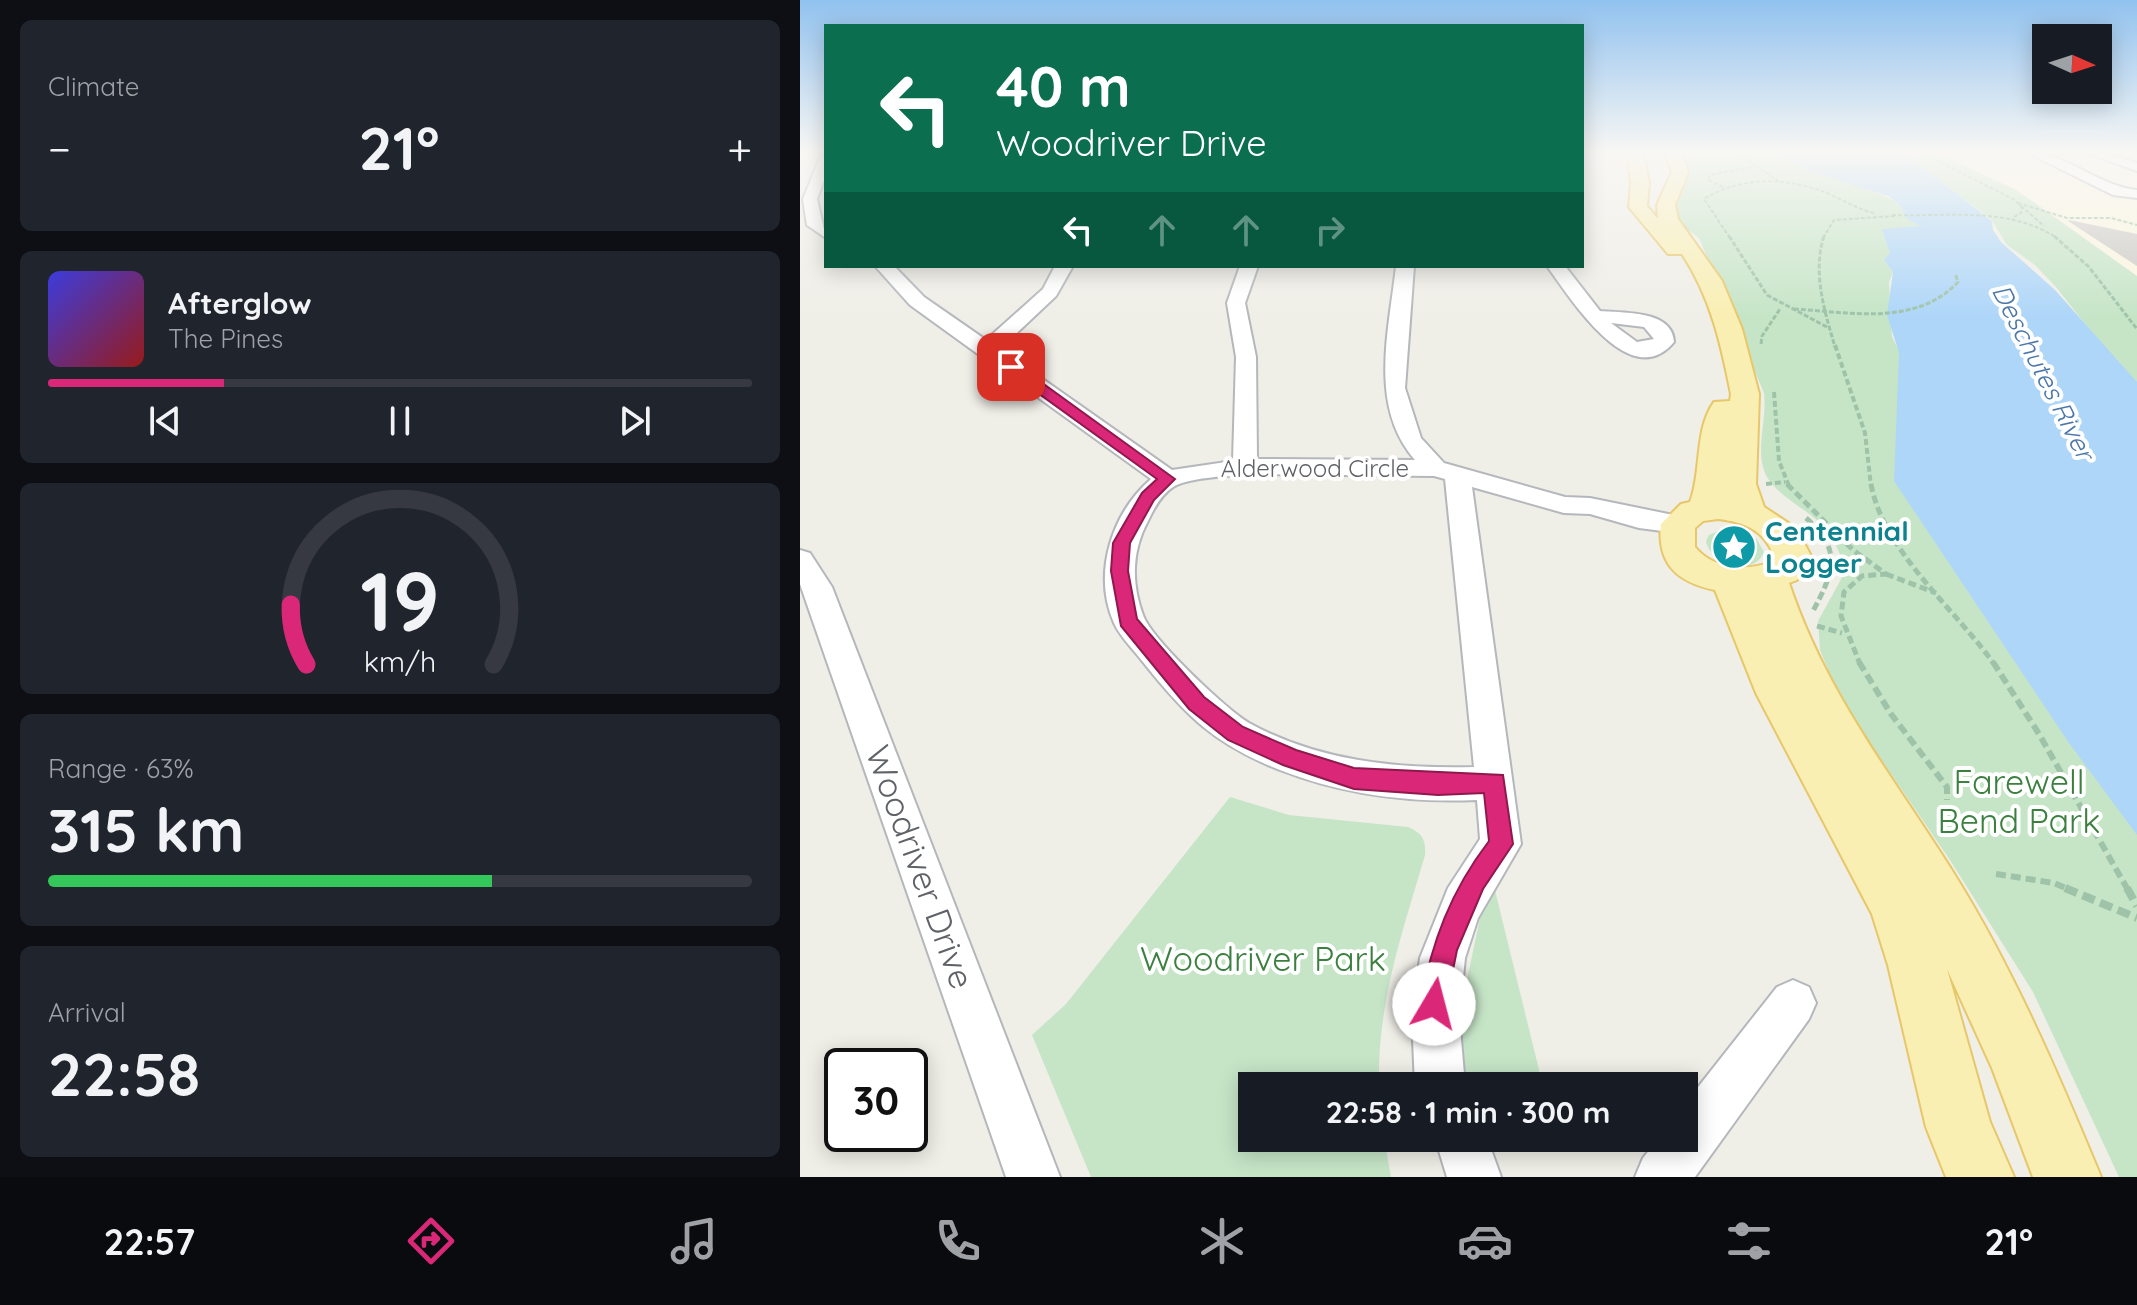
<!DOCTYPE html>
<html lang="en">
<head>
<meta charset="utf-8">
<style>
  :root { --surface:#171b24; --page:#20242c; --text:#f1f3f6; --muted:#9ea1a6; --line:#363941; --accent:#db2777 }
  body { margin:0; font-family:Quicksand,sans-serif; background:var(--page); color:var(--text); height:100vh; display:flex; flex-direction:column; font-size:30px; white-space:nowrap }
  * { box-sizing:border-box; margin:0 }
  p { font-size:26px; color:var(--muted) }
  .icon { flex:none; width:44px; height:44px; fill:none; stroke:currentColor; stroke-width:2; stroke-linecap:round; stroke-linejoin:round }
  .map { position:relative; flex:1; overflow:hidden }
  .panel { display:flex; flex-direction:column; gap:20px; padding:20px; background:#0d0f14; width:800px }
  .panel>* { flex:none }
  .guide { position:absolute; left:24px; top:24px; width:760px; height:244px; border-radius:0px; box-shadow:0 4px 20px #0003; background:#0b6e4f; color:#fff; overflow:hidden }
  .needle { width:52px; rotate:93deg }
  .buttons { position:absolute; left:1232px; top:24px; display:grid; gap:16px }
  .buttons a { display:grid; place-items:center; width:80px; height:80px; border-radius:0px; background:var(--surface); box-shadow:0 4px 20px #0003; font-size:40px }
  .speed { position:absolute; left:24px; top:1048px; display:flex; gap:16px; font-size:40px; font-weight:700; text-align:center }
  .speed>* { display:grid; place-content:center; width:104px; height:104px; border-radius:50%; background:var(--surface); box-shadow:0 4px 20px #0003; line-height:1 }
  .speed .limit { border:4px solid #111; border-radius:12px; background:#fff; color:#111 }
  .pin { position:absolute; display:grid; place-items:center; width:68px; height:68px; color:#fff; margin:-34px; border-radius:16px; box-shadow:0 4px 12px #0006 }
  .me { position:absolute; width:88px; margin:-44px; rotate:8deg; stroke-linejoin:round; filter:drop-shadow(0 0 6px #0008) }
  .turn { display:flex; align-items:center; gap:28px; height:168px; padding:0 40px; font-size:36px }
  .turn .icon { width:104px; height:104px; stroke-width:2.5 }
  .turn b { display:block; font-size:56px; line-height:68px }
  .lanes { display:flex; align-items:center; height:76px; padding:0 40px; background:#0003; justify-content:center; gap:40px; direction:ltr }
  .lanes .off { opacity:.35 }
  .big { font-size:60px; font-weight:700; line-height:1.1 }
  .panel .tile { flex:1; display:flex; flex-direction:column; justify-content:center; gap:12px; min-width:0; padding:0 28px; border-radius:12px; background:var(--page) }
  .panel .dial { align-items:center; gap:0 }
  .dial svg { height:208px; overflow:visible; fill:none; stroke:var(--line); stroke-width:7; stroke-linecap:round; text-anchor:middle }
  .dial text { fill:var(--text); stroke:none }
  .song { display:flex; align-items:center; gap:24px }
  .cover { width:96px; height:96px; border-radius:12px; background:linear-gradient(135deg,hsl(240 70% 55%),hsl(0 70% 35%)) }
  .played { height:8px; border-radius:4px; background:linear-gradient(90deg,var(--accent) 25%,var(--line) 25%) }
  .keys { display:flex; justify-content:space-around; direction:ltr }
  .heat { display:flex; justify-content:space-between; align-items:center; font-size:44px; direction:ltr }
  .charge { height:12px; border-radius:6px; background:linear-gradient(90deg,#34c759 63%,var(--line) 0) }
  .trip { position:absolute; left:438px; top:1072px; width:460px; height:80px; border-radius:0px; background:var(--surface); box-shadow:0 4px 20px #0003; font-weight:700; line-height:80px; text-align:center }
  .tab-bar { display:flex; height:128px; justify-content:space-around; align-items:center; background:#090b0e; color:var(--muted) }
  .tab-bar .icon { width:56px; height:56px }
  .tab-bar .current { color:var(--accent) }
  .tab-bar b { font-size:36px; color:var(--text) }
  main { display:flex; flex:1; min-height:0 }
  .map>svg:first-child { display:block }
  .commercial { fill:#fcf6e0 }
  .green { fill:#c6e5c7 }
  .water { fill:#aed6f9 }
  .building { fill:#cbc9c4 }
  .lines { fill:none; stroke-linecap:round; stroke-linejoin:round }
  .minor-casing { stroke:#b4b7bb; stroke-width:4 }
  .major-casing { stroke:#e7c769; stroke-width:4 }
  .path-far5 { stroke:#9ec3a9; stroke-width:2; stroke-dasharray:4 2; stroke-linecap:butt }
  .path-far4 { stroke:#9ec3a9; stroke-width:3; stroke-dasharray:5 2; stroke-linecap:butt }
  .path-far3 { stroke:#9ec3a9; stroke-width:4; stroke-dasharray:6 3; stroke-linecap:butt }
  .path-far2 { stroke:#9ec3a9; stroke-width:5; stroke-dasharray:8 4; stroke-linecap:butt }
  .path-far1 { stroke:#9ec3a9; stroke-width:6; stroke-dasharray:10 5; stroke-linecap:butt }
  .path { stroke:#9ec3a9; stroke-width:8; stroke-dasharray:13 6; stroke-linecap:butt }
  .minor { fill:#fff; fill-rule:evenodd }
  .major { fill:#f9efb3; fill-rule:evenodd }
  .route { fill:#db2777; stroke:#8e194d; stroke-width:2 }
  .labels { text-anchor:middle; stroke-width:8; stroke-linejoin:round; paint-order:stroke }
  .far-street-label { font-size:24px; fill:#5f6266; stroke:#fff }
  .far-water-label { font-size:26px; font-style:italic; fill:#4b77aa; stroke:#fff }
  .culture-label { font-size:28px; font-weight:bold; fill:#0d838f; stroke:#fff; text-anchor:start }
  .near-park-label { font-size:34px; fill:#3c8040; stroke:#fff }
  .near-street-label { font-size:34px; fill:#5f6266; stroke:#fff }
</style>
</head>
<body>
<main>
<section class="panel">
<div class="tile"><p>Climate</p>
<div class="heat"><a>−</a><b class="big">21°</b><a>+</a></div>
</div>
<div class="tile">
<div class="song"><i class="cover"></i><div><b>Afterglow</b><p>The Pines</p></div></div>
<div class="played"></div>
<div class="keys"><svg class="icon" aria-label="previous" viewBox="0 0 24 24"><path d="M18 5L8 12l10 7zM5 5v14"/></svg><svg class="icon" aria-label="pause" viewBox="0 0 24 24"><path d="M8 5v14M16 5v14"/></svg><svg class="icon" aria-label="next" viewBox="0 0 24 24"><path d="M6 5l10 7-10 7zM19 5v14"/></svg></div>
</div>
<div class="tile dial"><svg viewBox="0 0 100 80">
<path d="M14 69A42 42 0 1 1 86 69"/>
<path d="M14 69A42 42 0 0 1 8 46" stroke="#db2777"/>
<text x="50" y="56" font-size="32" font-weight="700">19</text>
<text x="50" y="72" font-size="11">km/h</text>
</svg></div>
<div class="tile"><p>Range · 63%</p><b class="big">315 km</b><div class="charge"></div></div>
<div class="tile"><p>Arrival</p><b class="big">22:58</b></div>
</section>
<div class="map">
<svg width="1337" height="1177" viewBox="0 0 1337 1177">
  <rect width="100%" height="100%" fill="#efeee7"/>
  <path class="commercial" d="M1135 152H1337V276L1228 197Z"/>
  <path class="green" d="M879 152H995L1033 174 1102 204 1121 227 1084 260 1093 272 1089 282 1092 337 1337 829V1177H1319L1233 992 1150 860 1041 701 1020 650 1018 621 1045 572C1041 553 1034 538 1020 523 1003 506 969 492 963 467 957 444 967 418 964 393L899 238C864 213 877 212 887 178Z
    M1101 152H1135L1216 190 1337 276V390L1256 287 1235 265 1207 245 1191 219Z
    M925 528 956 538 964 552C954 578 910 564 906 541L909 535Z
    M430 797 489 815 608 827C622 833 626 839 625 855 602 934 577 1003 579 1086H452V1138H584L591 1177H291L232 1035 266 1004Z
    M690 870 743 1086H664L658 1023Z
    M687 1138H753C730 1156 710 1157 687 1138Z"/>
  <path class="water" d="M977 152H1102L1108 156 1192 221 1193 230 1201 242 1255 290 1337 382V835L1269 743 1094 481 1099 353 1087 315 1093 272 1084 260 1090 253 1082 229 1121 226 1107 219 1100 205 1088 196 1009 171Z"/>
  <path class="building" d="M1269 220 1337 234V266L1268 221Z"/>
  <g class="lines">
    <g class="minor-casing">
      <path id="minor" d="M1226 152C1265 152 1298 186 1337 190V198L1313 195Z
        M1285 152H1303L1337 163V171Z
        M26 154V175L17 199 26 238 7 225 3 199 20 158Z
        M75 266H94L124 297 186 340 243 289 255 266H273L256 296 200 349 372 470 433 461 436 357 427 303 440 266H458L445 303 456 357 457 459 615 460C568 406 589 331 596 266H614L605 388 621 438 644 463 765 497 790 498 888 518 892 524 888 530 878 533 839 528 790 514 764 513 672 487 721 844 678 918 665 958 659 1016 665 1086H615L612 1016 620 958 648 888 680 839 677 800C609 803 544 795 480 770 414 744 386 716 343 662 334 650 320 637 314 623 292 573 312 513 351 479L110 305ZM445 474 634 476 645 479 674 767C597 769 518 761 449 723 426 709 351 639 343 615 331 583 332 550 348 521 354 508 361 495 373 487 386 478 428 476 445 474Z
        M747 266H765L800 311C823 313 873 310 874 342 830 395 769 296 747 266ZM811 323 844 327 854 339 837 342Z
        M0 550 10 553 32 587 260 1177H206L0 584Z
        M993 980 1009 987 1016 1003 1009 1019 895 1177H835L843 1158 859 1138H884V1105L977 987Z
        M635 1138H687L701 1177H647Z"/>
    </g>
    <g class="major-casing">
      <path id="major" d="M827 152H843L849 183 847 206 858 219 857 205 872 172 865 152H881L888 172 875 205 878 219 922 281 942 329 959 394 956 484 964 507 996 528 1011 556 997 580 989 583C1026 694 1092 775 1153 872 1213 968 1258 1073 1301 1177H1233L1192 1068 1147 969 1190 1122 1214 1177H1146L1126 1127 1088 965 1072 914 956 693 915 590C877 582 857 564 861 524L881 504 890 502C902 471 894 430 914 402L930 401 931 394C921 344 911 298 882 254H868L829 207 831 183ZM918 519C945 522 964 530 974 556L971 562C945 572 913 569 895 547V528L903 521Z"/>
    </g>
    <path class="path-far5" d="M936 152 980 182
      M1120 152 1215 200 1222 208 1221 213 1212 218
      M923 187 908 180 910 175 957 166
      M1218 203 1267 218H1311L1337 225
      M1221 206 1244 226
      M1092 215C1148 217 1208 206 1257 238
      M930 238 904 199C942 176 986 177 1027 193 1043 200 1057 209 1074 213
      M1023 238 1034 220 1095 216"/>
    <path class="path-far4" d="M929 236 967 295 1027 327
      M1024 236C1012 272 1025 313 1035 347
      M1254 236 1289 267 1337 329
      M994 309C1049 312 1116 327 1158 282L1155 273
      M961 344 962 336 980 309"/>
    <path class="path-far3" d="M1035 345 1065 433 1071 486
      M974 392 979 461 989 486
      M966 484 985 482"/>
    <path class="path-far2" d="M987 484 1053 550 1086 574 1062 576 1044 592 1041 616 1060 664
      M1071 484C1083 551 1156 610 1194 664
      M1006 518C1044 551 1033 573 1012 613
      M1086 574 1136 593
      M1017 626 1042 633"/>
    <path class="path-far1" d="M1059 662 1091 714 1147 787V800
      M1193 662 1239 734 1328 890
      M1196 874 1254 883 1270 890"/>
    <path class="path" d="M1265 888 1337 918
      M1327 888 1337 906"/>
    <use href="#minor" class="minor"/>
    <use href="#major" class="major"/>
  </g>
  <linearGradient id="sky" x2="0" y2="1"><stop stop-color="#91c2ef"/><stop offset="0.48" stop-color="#f8f7f4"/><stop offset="1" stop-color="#f8f7f4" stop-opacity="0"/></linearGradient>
  <rect width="1337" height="317" fill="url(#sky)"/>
  <path class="route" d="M206 364H216L375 479 354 500 330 543 328 571 337 619 404 697 443 727 496 750 554 768 703 775 713 844 683 889 657 950 644 1014 634 1018 624 1014 620 1004C632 942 650 892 689 841L684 793 638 795 554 789 483 765 428 740 389 709 321 626 311 571 313 543 342 493 357 479 206 370Z"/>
  <defs>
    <g id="sight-disc" transform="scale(2.3)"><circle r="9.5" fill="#0f9aa8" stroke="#fff"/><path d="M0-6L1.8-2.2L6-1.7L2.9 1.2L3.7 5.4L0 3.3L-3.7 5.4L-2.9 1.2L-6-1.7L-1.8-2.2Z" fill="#fff"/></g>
  </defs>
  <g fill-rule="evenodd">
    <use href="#sight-disc" x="934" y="547"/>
  </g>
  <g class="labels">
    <g class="far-street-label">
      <text x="515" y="477">Alderwood Circle</text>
    </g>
    <g class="far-water-label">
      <text transform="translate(1243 372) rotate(63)" y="9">Deschutes River</text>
    </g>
    <g class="culture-label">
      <text x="965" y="541">Centennial<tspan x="965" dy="32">Logger</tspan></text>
    </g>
    <g class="near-park-label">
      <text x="1219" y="794">Farewell<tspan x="1219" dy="39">Bend Park</tspan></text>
      <text x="463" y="971">Woodriver Park</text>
    </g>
    <g class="near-street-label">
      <text transform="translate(120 867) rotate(70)" y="12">Woodriver Drive</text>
    </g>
  </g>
</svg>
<div class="buttons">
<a><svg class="needle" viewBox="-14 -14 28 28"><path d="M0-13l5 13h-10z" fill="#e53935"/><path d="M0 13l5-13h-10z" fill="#9ea1a6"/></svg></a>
</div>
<div class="speed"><div class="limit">30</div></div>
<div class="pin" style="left:211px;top:367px;background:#d93025"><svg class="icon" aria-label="arrive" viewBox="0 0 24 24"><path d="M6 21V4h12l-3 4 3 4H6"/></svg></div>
<svg class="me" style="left:634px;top:1004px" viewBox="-20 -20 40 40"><circle r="19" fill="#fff"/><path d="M0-13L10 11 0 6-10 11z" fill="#db2777"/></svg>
<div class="trip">22:58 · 1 min · 300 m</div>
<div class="guide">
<div class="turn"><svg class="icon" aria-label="left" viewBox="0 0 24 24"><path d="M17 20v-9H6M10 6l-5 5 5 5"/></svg><div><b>40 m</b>Woodriver Drive</div></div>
<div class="lanes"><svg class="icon" aria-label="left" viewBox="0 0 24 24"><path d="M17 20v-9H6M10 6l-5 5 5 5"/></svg><svg class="icon off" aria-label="ahead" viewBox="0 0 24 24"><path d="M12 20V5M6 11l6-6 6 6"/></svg><svg class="icon off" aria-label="ahead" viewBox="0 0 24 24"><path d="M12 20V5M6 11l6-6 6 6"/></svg><svg class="icon off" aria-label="right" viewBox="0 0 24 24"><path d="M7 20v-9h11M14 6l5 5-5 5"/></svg></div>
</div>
</div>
</main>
<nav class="tab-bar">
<b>22:57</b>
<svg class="icon current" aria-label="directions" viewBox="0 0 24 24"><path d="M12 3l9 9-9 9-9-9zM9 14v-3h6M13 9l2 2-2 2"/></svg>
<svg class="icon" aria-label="music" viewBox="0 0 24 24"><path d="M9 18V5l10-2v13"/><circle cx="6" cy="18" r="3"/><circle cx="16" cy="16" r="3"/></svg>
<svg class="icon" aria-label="phone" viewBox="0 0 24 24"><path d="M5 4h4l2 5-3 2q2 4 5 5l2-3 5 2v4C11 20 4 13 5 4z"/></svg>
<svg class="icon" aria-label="climate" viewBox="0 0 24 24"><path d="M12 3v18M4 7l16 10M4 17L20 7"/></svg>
<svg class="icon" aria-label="car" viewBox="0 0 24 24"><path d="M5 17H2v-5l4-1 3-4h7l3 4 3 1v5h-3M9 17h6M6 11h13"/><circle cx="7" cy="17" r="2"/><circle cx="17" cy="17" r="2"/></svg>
<svg class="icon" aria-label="filters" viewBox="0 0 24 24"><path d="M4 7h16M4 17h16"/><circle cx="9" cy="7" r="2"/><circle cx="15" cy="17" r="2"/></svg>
<b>21°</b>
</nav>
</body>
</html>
